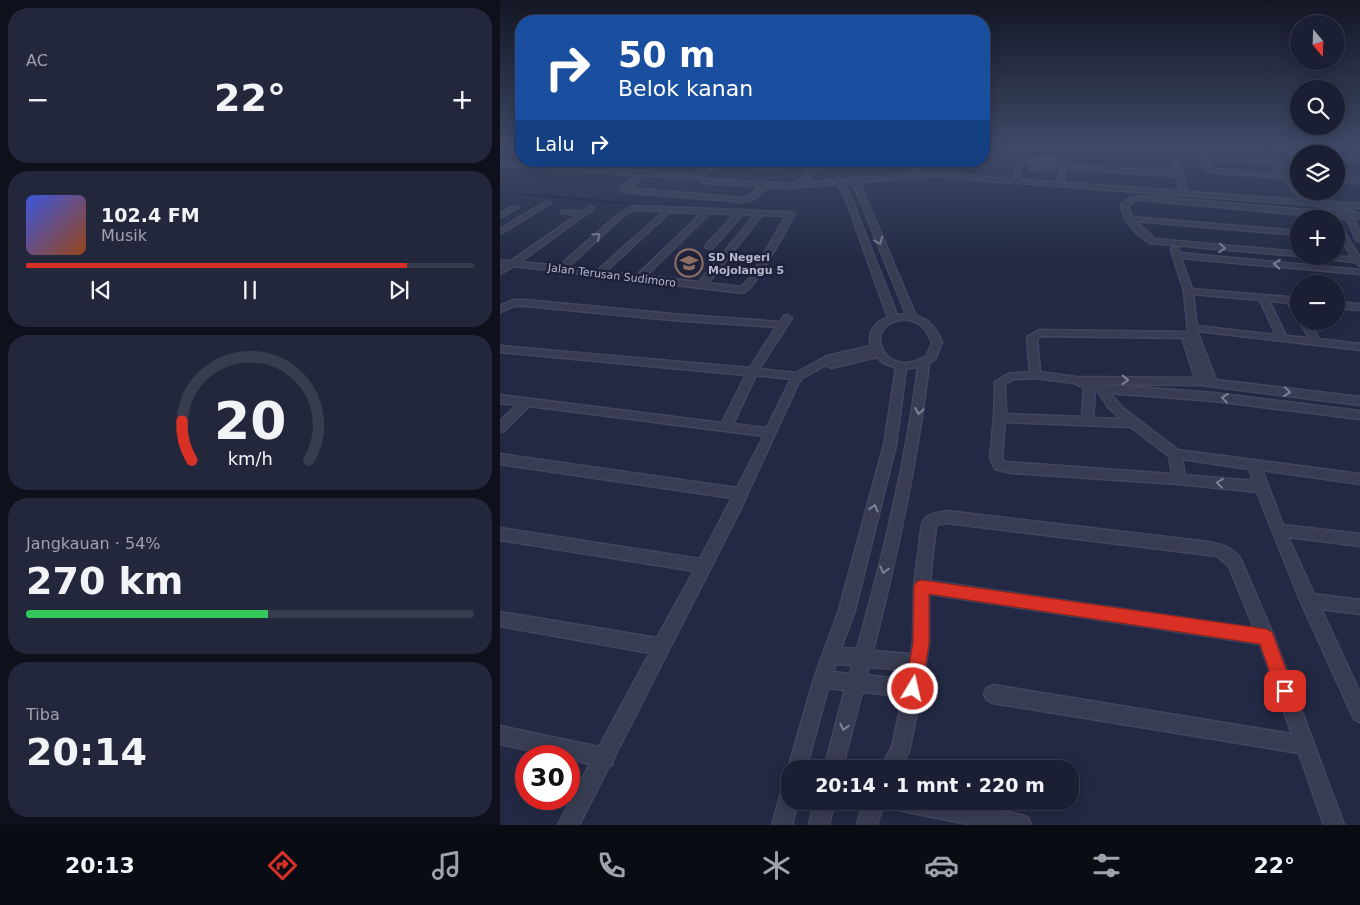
<!DOCTYPE html>
<html lang="id">
<head>
<meta charset="utf-8">
<style>
  :root { --surface:#1a1f33; --page:#23273b; --text:#f1f3f6; --muted:#9fa2ac; --line:#383d4e; --accent:#d93025 }
  body { margin:0; font-family:"DejaVu Sans",sans-serif; background:var(--page); color:var(--text); height:100vh; display:flex; flex-direction:column; font-size:19px; white-space:nowrap }
  * { box-sizing:border-box; margin:0 }
  p { font-size:16px; color:var(--muted) }
  .icon { flex:none; width:28px; height:28px; fill:none; stroke:currentColor; stroke-width:2; stroke-linecap:round; stroke-linejoin:round }
  .map { position:relative; flex:1; overflow:hidden }
  .sheet { display:flex; flex-direction:column; gap:8px; padding:8px; background:#0e111c; width:500px }
  .sheet>* { flex:none }
  .banner { position:absolute; left:15px; top:15px; width:475px; height:152px; border-radius:20px; box-shadow:0 2px 12px #0003,0 0 0 1px var(--line); background:#1a4fa0; color:#fff; overflow:hidden }
  .needle { width:32px; rotate:161deg }
  .tools { position:absolute; left:790px; top:15px; display:grid; gap:10px }
  .tools a { display:grid; place-items:center; width:55px; height:55px; border-radius:50%; background:var(--surface); box-shadow:0 2px 12px #0003,0 0 0 1px var(--line); font-size:25px }
  .speed { position:absolute; left:15px; top:745px; display:flex; gap:10px; font-size:25px; font-weight:700; text-align:center }
  .speed>* { display:grid; place-content:center; width:65px; height:65px; border-radius:50%; background:var(--surface); box-shadow:0 2px 12px #0003,0 0 0 1px var(--line); line-height:1 }
  .speed .limit { border:8px solid #d22; background:#fff; color:#111 }
  .pin { position:absolute; display:grid; place-items:center; width:42px; height:42px; color:#fff; margin:-21px; border-radius:10px; box-shadow:0 2px 8px #0006 }
  .me { position:absolute; width:55px; margin:-28px; rotate:9deg; stroke-linejoin:round; filter:drop-shadow(0 0 4px #0008) }
  .turn { display:flex; align-items:center; gap:18px; height:105px; padding:0 20px; font-size:22px }
  .turn .icon { width:65px; height:65px; stroke-width:2.5 }
  .turn b { display:block; font-size:35px; line-height:42px }
  .then { display:flex; align-items:center; height:48px; padding:0 20px; background:#0003; gap:10px; font-size:19px }
  .big { font-size:38px; font-weight:700; line-height:1.1 }
  .sheet .tile { flex:1; display:flex; flex-direction:column; justify-content:center; gap:8px; min-width:0; padding:0 18px; border-radius:20px; background:var(--page) }
  .sheet .dial { align-items:center; gap:0 }
  .dial svg { height:130px; overflow:visible; fill:none; stroke:var(--line); stroke-width:7; stroke-linecap:round; text-anchor:middle }
  .dial text { fill:var(--text); stroke:none }
  .song { display:flex; align-items:center; gap:15px }
  .cover { width:60px; height:60px; border-radius:8px; background:linear-gradient(135deg,hsl(230 70% 55%),hsl(20 70% 35%)) }
  .played { height:5px; border-radius:2px; background:linear-gradient(90deg,var(--accent) 85%,var(--line) 85%) }
  .keys { display:flex; justify-content:space-around; direction:ltr }
  .heat { display:flex; justify-content:space-between; align-items:center; font-size:28px; direction:ltr }
  .charge { height:8px; border-radius:4px; background:linear-gradient(90deg,#34c759 54%,var(--line) 0) }
  .trip { position:absolute; left:281px; top:760px; width:298px; height:50px; border-radius:20px; background:var(--surface); box-shadow:0 2px 12px #0003,0 0 0 1px var(--line); font-weight:700; line-height:50px; text-align:center }
  .dock { display:flex; height:80px; justify-content:space-around; align-items:center; background:#0a0c14; color:var(--muted) }
  .dock .icon { width:35px; height:35px }
  .dock .active { color:var(--accent) }
  .dock b { font-size:22px; color:var(--text) }
  main { display:flex; flex:1; min-height:0 }
  .map>svg:first-child { display:block }
  .green { fill:#253945 }
  .lines { fill:none; stroke-linecap:round; stroke-linejoin:round }
  .stream { stroke:#151c44; stroke-width:2 }
  .minor-casing { stroke:#42455d; stroke-width:3 }
  .minor { fill:#383d53; fill-rule:evenodd }
  .wall { fill:#3e4562 }
  .building { fill:#4b516e; stroke:#5b617c }
  .oneway { stroke:#7d8196 }
  .route { fill:#d93025; stroke:#8d1f18 }
  .labels { text-anchor:middle; stroke-width:5; stroke-linejoin:round; paint-order:stroke }
  .far-poi-label { font-size:11px; font-weight:bold; fill:#b5b8cd; stroke:#1d2139; text-anchor:start }
  .far-street-label { font-size:11px; fill:#b5b8cd; stroke:#1d2139 }
</style>
</head>
<body>
<main>
<section class="sheet">
<div class="tile"><p>AC</p>
<div class="heat"><a>−</a><b class="big">22°</b><a>+</a></div>
</div>
<div class="tile">
<div class="song"><i class="cover"></i><div><b>102.4 FM</b><p>Musik</p></div></div>
<div class="played"></div>
<div class="keys"><svg class="icon" aria-label="previous" viewBox="0 0 24 24"><path d="M18 5L8 12l10 7zM5 5v14"/></svg><svg class="icon" aria-label="pause" viewBox="0 0 24 24"><path d="M8 5v14M16 5v14"/></svg><svg class="icon" aria-label="next" viewBox="0 0 24 24"><path d="M6 5l10 7-10 7zM19 5v14"/></svg></div>
</div>
<div class="tile dial"><svg viewBox="0 0 100 80">
<path d="M14 69A42 42 0 1 1 86 69"/>
<path d="M14 69A42 42 0 0 1 8 45" stroke="#d93025"/>
<text x="50" y="56" font-size="32" font-weight="700">20</text>
<text x="50" y="72" font-size="11">km/h</text>
</svg></div>
<div class="tile"><p>Jangkauan · 54%</p><b class="big">270 km</b><div class="charge"></div></div>
<div class="tile"><p>Tiba</p><b class="big">20:14</b></div>
</section>
<div class="map">
<svg width="860" height="825" viewBox="0 0 860 825">
  <rect width="100%" height="100%" fill="#232944"/>
  <path class="green" d="M591 149H650L653 161 591 158Z"/>
  <g class="lines">
    <path class="stream" d="M0 192 178 208
      M249 211 274 209"/>
    <g class="minor-casing">
      <path id="minor" d="M484 148H489L487 154 484 156Z
        M501 148H527L524 157 543 160 540 162 523 161 519 176 514 177 520 151Z
        M560 148H566L565 165 675 172 668 148H674L688 192 801 200 783 178 710 172 705 169 696 148H702L705 156 771 161 762 148H767L805 198 802 200 860 204V208L840 207 860 214V218L853 217 860 232V242L856 240 847 219 643 200 634 201 628 206 632 217 799 231V235L635 221 655 239 799 252V256L650 243C637 235 623 221 621 205L630 198 643 196 819 211V208L825 206 519 183 518 182 521 180 681 191 676 176 565 169 564 180 559 181ZM707 160 774 165 781 174 713 169 711 168ZM831 209 848 214 834 215 825 210Z
        M786 148H791L799 158V164Z
        M825 148H831L836 154H830Z
        M836 156 860 158V162L836 160Z
        M0 161 196 175 215 161H222L201 177 196 179 142 175V177L128 188 243 198 250 196 260 186 204 183 201 181 204 179 286 184 299 183V181L317 161H324L304 183 336 180 339 177 342 180 351 179 354 176 357 178 416 174 413 172V161H419V172L417 174 436 172 514 180 515 181 512 183 436 176 359 182 416 316C430 320 437 329 442 343L435 359 429 363C418 461 397 556 373 651L411 654 413 643 414 586 422 524C427 513 436 514 447 511L700 541C716 543 735 546 742 562L774 637 844 825H824L799 753 493 703 487 700 484 694 487 688 493 685 792 734 760 644 429 594V643L422 689 409 751 400 769H380L392 747 403 696 362 692 342 769H324L345 690 328 688 306 769H290V775L288 769 314 679 339 610 384 445 396 368 382 362 377 357 331 368 326 365 302 378 297 386 239 512 114 757 112 765 109 766 79 825H58L90 764 69 759V756H55L0 744V726L99 747 150 653 0 626V612L157 638 194 571 0 540V528L200 559 232 498 0 464V454L237 488 264 436 29 406 4 431 0 432V421L17 405 0 403V395L222 423 246 375 0 352V346L250 368 276 327 172 320 26 306H14L0 312V306L13 300H26L172 314 280 322 284 316 287 315 292 318 259 369 296 373 327 356 371 346C367 333 376 321 388 318L347 202 338 184 286 188 267 187 254 199 243 202 124 192 121 190 123 186 138 175 0 165ZM344 183H353L406 314 397 315 353 202ZM404 319C419 321 427 328 432 343L426 357C417 360 409 365 399 362 381 359 372 335 389 324 393 321 399 320 404 319ZM373 352 332 362 334 360ZM418 367C406 463 383 556 357 649L341 648 355 610 396 445 406 369ZM256 375 291 379 267 428 233 424ZM447 523 717 556 729 566 754 628 430 581 436 525ZM336 664 352 665 350 674 333 672ZM369 667 408 670 406 680 366 675Z
        M253 161H259L257 164C269 168 276 161 288 161 278 171 264 171 251 166Z
        M353 161H380L355 164Z
        M836 162 855 179H860V183L836 182V178L848 179 836 168Z
        M46 202 51 203 0 234V229Z
        M14 206 19 207 0 218V213Z
        M91 206 94 208 93 209 20 262 59 266 119 214 132 206 291 212 295 214C285 230 257 287 243 293L14 266 0 274V268L5 265 0 264V260L11 261 77 215 61 213V211H82ZM133 210 164 211 97 271 68 267 123 216ZM170 212 202 213 137 275 105 272ZM210 213 235 214 206 245 205 247 209 249H212L243 214 255 215 199 282 146 276ZM262 215 286 216 250 278 241 287 208 283Z
        M836 223 840 225 860 258V266L855 262 819 258 815 256 852 257 836 231Z
        M672 248H678L680 253 860 270V274L681 258 692 289 799 298V316L796 315 788 303 769 301 786 336 809 338 799 321H809L819 339 860 344V350L697 331 716 380 860 397V405L701 385 595 384 714 393 860 411V419L714 401 609 393 624 409 678 450 860 474V484L762 470 783 525 860 534V546L788 537 814 594 860 600V614L821 609 860 693V722L854 719 800 600 757 492 679 484 511 473 495 469 490 458 494 418 495 382 508 374 530 372 527 337 539 330 688 332 684 291 671 250ZM693 294 760 300 776 335 697 326ZM541 336 685 338 683 340 695 378 576 377 540 372 537 338ZM535 378 574 383 584 388 582 417 506 414 505 384 514 379ZM595 391H598L608 407 621 419 593 418ZM505 422 631 427 669 456 672 474 504 462 502 458ZM682 459 749 469 753 481 685 475Z
        M836 302 860 304V310L836 308Z
        M290 784V801H298L292 825H272L283 787Z
        M315 801H335L329 825H309Z
        M364 801H384L377 825H357Z
        M393 801H453L521 815 528 818 531 825H472L403 811 396 808Z"/>
    </g>
    <use href="#minor" class="minor"/>
  </g>
  <path class="wall" d="M528 155 557 164 555 173 527 172Z"/>
  <path class="building" d="M528 155 556 157 557 164 528 163Z"/>
  <defs><path id="oneway-chevron" d="M-2-3.5L2.5 0L-2 3.5" fill="none" stroke-width="1.6" stroke-linecap="round" stroke-linejoin="round" transform="scale(1.25)"/></defs>
  <g class="oneway">
    <use href="#oneway-chevron" transform="translate(97 236) rotate(-41)"/>
    <use href="#oneway-chevron" transform="translate(379 241) rotate(67)"/>
    <use href="#oneway-chevron" transform="translate(722 248) rotate(5)"/>
    <use href="#oneway-chevron" transform="translate(777 264) rotate(-175)"/>
    <use href="#oneway-chevron" transform="translate(625 380) rotate(2)"/>
    <use href="#oneway-chevron" transform="translate(787 392) rotate(7)"/>
    <use href="#oneway-chevron" transform="translate(725 398) rotate(-173)"/>
    <use href="#oneway-chevron" transform="translate(419 411) rotate(100)"/>
    <use href="#oneway-chevron" transform="translate(720 483) rotate(-174)"/>
    <use href="#oneway-chevron" transform="translate(374 508) rotate(-75)"/>
    <use href="#oneway-chevron" transform="translate(384 570) rotate(104)"/>
    <use href="#oneway-chevron" transform="translate(344 727) rotate(104)"/>
  </g>
  <linearGradient id="sky" x2="0" y2="1"><stop stop-color="#131725"/><stop offset="0.56" stop-color="#3f4967"/><stop offset="1" stop-color="#3f4967" stop-opacity="0"/></linearGradient>
  <rect width="860" height="264" fill="url(#sky)"/>
  <path class="route" d="M421 580 766 629 772 632 794 691 791 698 785 700 779 698 760 644 429 594V643L422 689 420 695 413 698 407 695 405 689 413 643 414 586 416 582Z"/>
  <defs>
    <g id="school-ring" transform="scale(1.4375)"><circle r="9.5" fill="#1d2139" stroke="#8d6e63" stroke-width="1.5"/><path d="M0-5L7-2L0 1L-7-2ZM-4 1L0 2.5L4 1V4Q0 6-4 4Z" fill="#8d6e63"/></g>
  </defs>
  <g fill-rule="evenodd">
    <use href="#school-ring" x="189" y="263"/>
  </g>
  <g class="labels">
    <g class="far-poi-label">
      <text x="208" y="261">SD Negeri<tspan x="208" dy="13">Mojolangu 5</tspan></text>
    </g>
    <g class="far-street-label">
      <text transform="translate(112 275) rotate(7)" y="4">Jalan Terusan Sudimoro</text>
    </g>
  </g>
</svg>
<div class="tools">
<a><svg class="needle" viewBox="-14 -14 28 28"><path d="M0-13l5 13h-10z" fill="#e53935"/><path d="M0 13l5-13h-10z" fill="#9fa2ac"/></svg></a>
<a><svg class="icon" aria-label="search" viewBox="0 0 24 24"><circle cx="10" cy="10" r="6"/><path d="M15 15l6 6"/></svg></a>
<a><svg class="icon" aria-label="layers" viewBox="0 0 24 24"><path d="M12 4l9 5-9 5-9-5zM3 14l9 5 9-5"/></svg></a>
<a>+</a>
<a>−</a>
</div>
<div class="speed"><div class="limit">30</div></div>
<div class="pin" style="left:785px;top:691px;background:#d93025"><svg class="icon" aria-label="arrive" viewBox="0 0 24 24"><path d="M6 21V4h12l-3 4 3 4H6"/></svg></div>
<svg class="me" style="left:413px;top:689px" viewBox="-20 -20 40 40"><circle r="17" fill="#d93025" stroke="#fff" stroke-width="3"/><path d="M0-11L8 9 0 5-8 9z" fill="#fff"/></svg>
<div class="trip">20:14 · 1 mnt · 220 m</div>
<div class="banner">
<div class="turn"><svg class="icon" aria-label="right" viewBox="0 0 24 24"><path d="M7 20v-9h11M14 6l5 5-5 5"/></svg><div><b>50 m</b>Belok kanan</div></div>
<div class="then">Lalu<svg class="icon" aria-label="right" viewBox="0 0 24 24"><path d="M7 20v-9h11M14 6l5 5-5 5"/></svg></div>
</div>
</div>
</main>
<nav class="dock">
<b>20:13</b>
<svg class="icon active" aria-label="directions" viewBox="0 0 24 24"><path d="M12 3l9 9-9 9-9-9zM9 14v-3h6M13 9l2 2-2 2"/></svg>
<svg class="icon" aria-label="music" viewBox="0 0 24 24"><path d="M9 18V5l10-2v13"/><circle cx="6" cy="18" r="3"/><circle cx="16" cy="16" r="3"/></svg>
<svg class="icon" aria-label="phone" viewBox="0 0 24 24"><path d="M5 4h4l2 5-3 2q2 4 5 5l2-3 5 2v4C11 20 4 13 5 4z"/></svg>
<svg class="icon" aria-label="climate" viewBox="0 0 24 24"><path d="M12 3v18M4 7l16 10M4 17L20 7"/></svg>
<svg class="icon" aria-label="car" viewBox="0 0 24 24"><path d="M5 17H2v-5l4-1 3-4h7l3 4 3 1v5h-3M9 17h6M6 11h13"/><circle cx="7" cy="17" r="2"/><circle cx="17" cy="17" r="2"/></svg>
<svg class="icon" aria-label="filters" viewBox="0 0 24 24"><path d="M4 7h16M4 17h16"/><circle cx="9" cy="7" r="2"/><circle cx="15" cy="17" r="2"/></svg>
<b>22°</b>
</nav>
</body>
</html>
